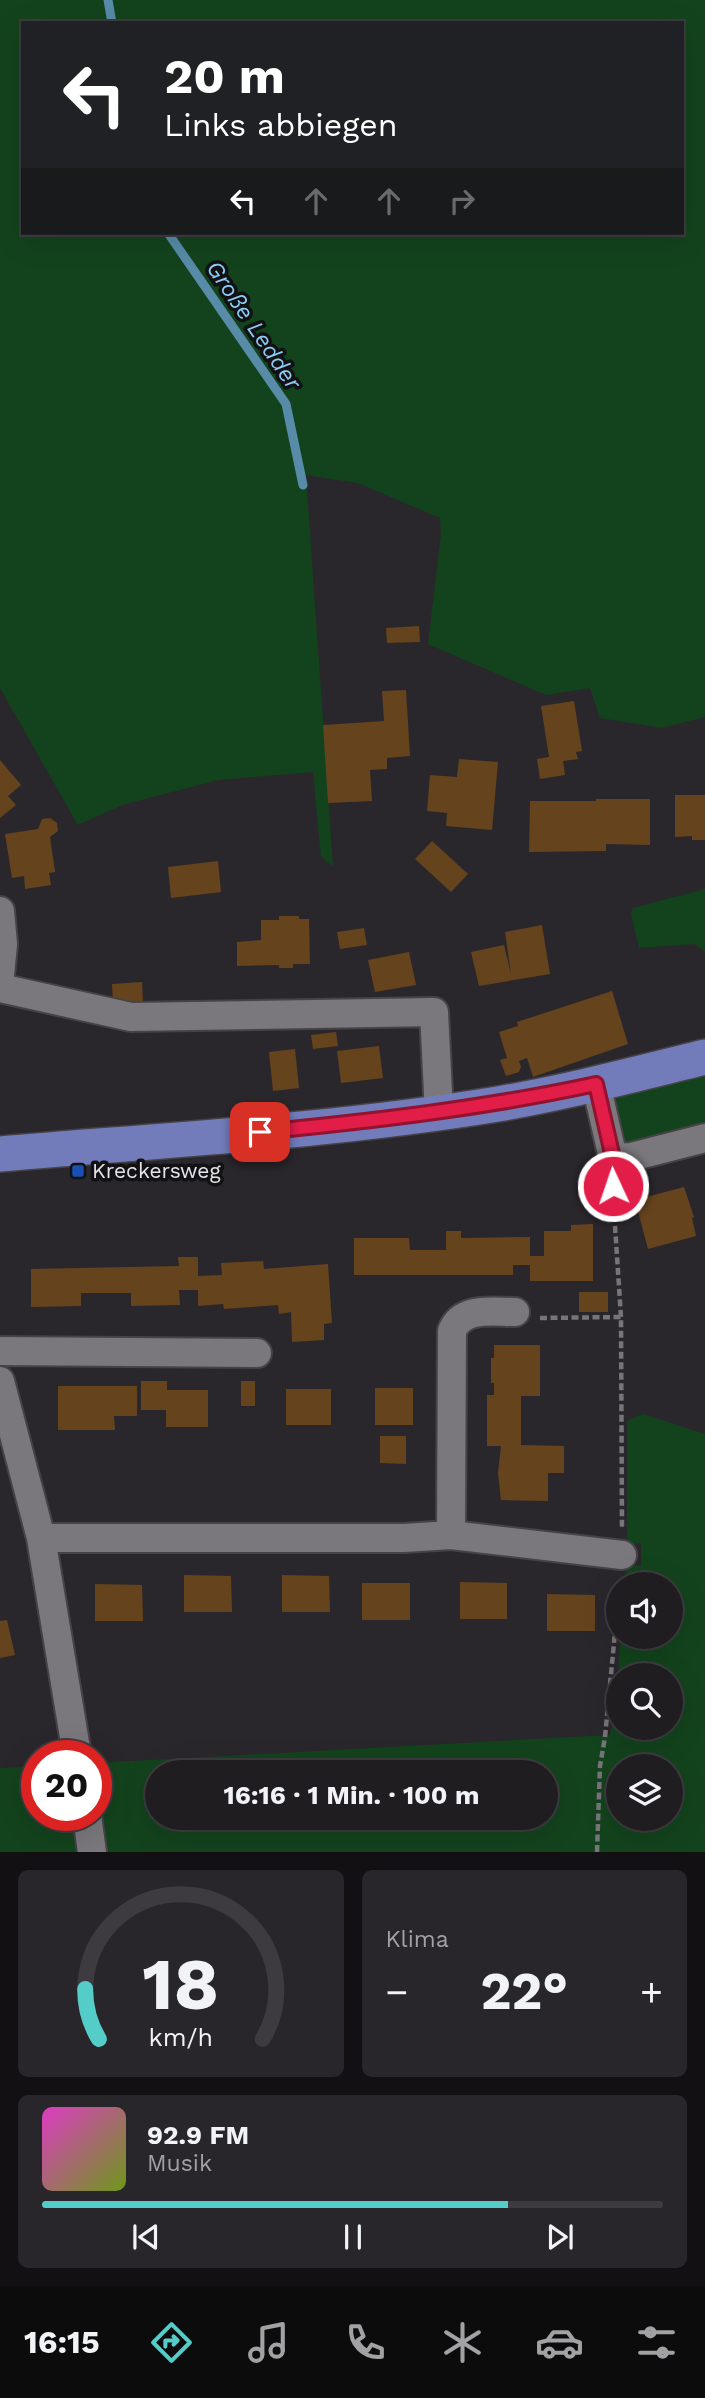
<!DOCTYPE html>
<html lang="de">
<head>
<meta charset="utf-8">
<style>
  :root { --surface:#201d21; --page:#28262a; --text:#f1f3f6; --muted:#a2a2a5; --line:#3d3b3f; --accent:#54cdc8 }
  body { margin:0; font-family:"Work Sans",sans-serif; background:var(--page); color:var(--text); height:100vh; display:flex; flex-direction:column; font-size:26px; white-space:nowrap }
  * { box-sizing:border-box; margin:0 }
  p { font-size:23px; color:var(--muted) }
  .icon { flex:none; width:38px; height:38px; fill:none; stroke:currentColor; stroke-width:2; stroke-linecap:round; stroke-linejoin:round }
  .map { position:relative; height:1852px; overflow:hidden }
  .panel { display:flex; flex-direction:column; gap:18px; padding:18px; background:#121012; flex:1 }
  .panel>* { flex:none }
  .banner { position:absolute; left:21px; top:21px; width:663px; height:214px; border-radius:0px; box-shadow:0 7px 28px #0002,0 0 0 2px var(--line); background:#202124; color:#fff; overflow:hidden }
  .fabs { position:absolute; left:606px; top:1572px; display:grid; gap:14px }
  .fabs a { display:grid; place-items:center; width:77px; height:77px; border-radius:50%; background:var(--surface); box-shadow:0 7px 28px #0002,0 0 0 2px var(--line); font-size:35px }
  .speed { position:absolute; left:21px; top:1740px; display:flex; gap:14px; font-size:35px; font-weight:700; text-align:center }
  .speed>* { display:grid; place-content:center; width:91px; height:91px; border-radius:50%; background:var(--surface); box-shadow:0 7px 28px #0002,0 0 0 2px var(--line); line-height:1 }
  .speed .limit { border:10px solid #d22; background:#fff; color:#111 }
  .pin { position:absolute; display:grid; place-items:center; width:60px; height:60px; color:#fff; margin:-30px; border-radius:14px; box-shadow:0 4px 10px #0006 }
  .me { position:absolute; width:77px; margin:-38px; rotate:357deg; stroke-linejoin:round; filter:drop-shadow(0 0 5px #0008) }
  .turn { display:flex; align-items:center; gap:24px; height:147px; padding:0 28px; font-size:32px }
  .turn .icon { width:91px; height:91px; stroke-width:2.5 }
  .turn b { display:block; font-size:49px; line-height:60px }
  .lanes { display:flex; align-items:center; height:66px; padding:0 28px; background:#0003; justify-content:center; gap:35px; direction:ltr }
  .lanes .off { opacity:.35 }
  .big { font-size:52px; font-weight:700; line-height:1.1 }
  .panel .card { flex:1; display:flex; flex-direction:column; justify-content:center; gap:10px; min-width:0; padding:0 24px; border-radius:10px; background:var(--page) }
  .panel .dial { align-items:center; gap:0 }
  .dial svg { height:182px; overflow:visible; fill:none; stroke:var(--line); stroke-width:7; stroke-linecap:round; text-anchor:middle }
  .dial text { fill:var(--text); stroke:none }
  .song { display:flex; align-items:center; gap:21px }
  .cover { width:84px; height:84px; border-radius:10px; background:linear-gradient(135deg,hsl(310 70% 55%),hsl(80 70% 35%)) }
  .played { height:7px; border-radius:4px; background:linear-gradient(90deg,var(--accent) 75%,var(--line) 75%) }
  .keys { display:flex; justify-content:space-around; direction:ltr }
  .heat { display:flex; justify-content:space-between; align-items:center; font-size:38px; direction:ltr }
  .panel .tiles { flex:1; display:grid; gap:18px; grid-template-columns:1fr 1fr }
  .card:last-child { grid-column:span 2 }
  .trip { position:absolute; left:145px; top:1760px; width:413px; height:70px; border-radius:35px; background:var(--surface); box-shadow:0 7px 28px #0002,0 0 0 2px var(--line); font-weight:700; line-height:70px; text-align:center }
  .menu { display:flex; height:112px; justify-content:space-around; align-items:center; background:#0d0c0d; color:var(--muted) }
  .menu .icon { width:49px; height:49px }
  .menu .active { color:var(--accent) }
  .menu b { font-size:32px; color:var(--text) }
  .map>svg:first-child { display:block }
  .green { fill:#13431d; fill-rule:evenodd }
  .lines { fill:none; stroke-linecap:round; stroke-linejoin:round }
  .stream { stroke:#578ba7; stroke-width:9 }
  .building { fill:#65431d }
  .minor-casing { stroke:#454347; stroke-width:32 }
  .major-casing { stroke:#454347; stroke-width:38 }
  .path { stroke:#777579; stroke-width:4.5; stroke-dasharray:7 3.5; stroke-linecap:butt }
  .minor { stroke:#7a787d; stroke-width:28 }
  .major { stroke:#737cbb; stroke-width:35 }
  .route-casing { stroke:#92132f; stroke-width:18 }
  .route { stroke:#e11d48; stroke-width:12 }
  .transit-dot { fill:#1a4fb4; stroke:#121113; stroke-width:2.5 }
  .labels { text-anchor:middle; stroke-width:7; stroke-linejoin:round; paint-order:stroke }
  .poi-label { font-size:21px; fill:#e5e4e7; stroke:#121113; text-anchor:start }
  .water-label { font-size:23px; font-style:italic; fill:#8ccdf7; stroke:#121113 }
</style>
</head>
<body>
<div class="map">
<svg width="705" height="1852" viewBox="0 0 705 1852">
  <rect width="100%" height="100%" fill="#2a272c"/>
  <path class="green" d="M0 0H705V717L662 728 600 718 590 688 546 695 428 644 441 534 440 518 358 483 306 475 333 866 321 857 313 772 218 780 122 805 78 825 0 688ZM23 23H682V233H23Z
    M705 889V951L694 944 639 948 631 914 633 908Z
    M705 1071V1129L623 1145 611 1106 623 1093Z
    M643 1414 705 1434V1852H102L96 1807V1763L610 1735 618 1676V1727H670V1675H618L621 1636H670V1584H624L627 1564 641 1566V1543L631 1545 627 1542V1421ZM618 1766H670V1818H618ZM158 1773H546V1818H158Z
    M37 1766V1815H82L87 1852H0V1768Z"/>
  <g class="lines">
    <path class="stream" d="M108 0 112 23
      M168 233 286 404 303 485"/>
  </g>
  <path class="building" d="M419 626 420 642 387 643 386 628Z
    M406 690 410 756 387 758V769L370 770 372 801 328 803 323 725 384 721 382 691Z
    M574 701 582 751 576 752 578 759 563 761 565 775 540 779 537 759 549 757 541 706Z
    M459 759 498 762 492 830 446 826 447 813 427 811 430 775 457 777Z
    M0 760 21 785 8 796 16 805 0 818Z
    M675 795H705V840H692V836L675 837Z
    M596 799H650V845L606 844V851L529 852 530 801H596Z
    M50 818 57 823 58 831 50 837 55 872 49 873 51 885 25 889 24 876 12 878 5 834 38 829 42 819Z
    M432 841 468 874 451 892 415 859Z
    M218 861 221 892 171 898 168 867Z
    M279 916H299V919H309L310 964H293V968H279V965L237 966V942L261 940V920H279Z
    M542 925 550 974 479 986 471 952 504 945 511 974 505 932Z
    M364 928 367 945 340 949 337 932Z
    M409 952 416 985 375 992 368 960Z
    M142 982 143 1002 113 1004 112 984Z
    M612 991 628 1044 533 1077 527 1058 519 1061 521 1067 519 1072 506 1076 500 1060 507 1058 499 1032 518 1026 517 1022Z
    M336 1032 338 1046 313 1049 311 1035Z
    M379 1046 383 1078 341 1083 337 1051Z
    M295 1049 299 1088 273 1091 269 1052Z
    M684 1187 694 1217 692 1218 696 1236 648 1249 635 1200Z
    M593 1224V1281H530V1265H513V1275H354V1238H409L410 1250H446V1231H461V1238L530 1237V1256H544V1231H571V1225Z
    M178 1257H198V1276L222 1275 221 1263 263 1261 264 1269 328 1264 332 1323 324 1324V1340L292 1342 291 1312 279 1314 278 1305 224 1309 223 1304 198 1306V1290H179L180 1305 131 1306V1293H81V1306L31 1307V1269L179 1266Z
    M579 1292H608V1312H579Z
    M494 1345H540V1396H521V1445L564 1446V1473H548V1501L501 1500 498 1473 501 1446H487V1395H494V1383H491V1358H494Z
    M141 1381H167V1390H208V1427H166V1410H141Z
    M241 1381H255V1406H241Z
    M58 1386H137V1416H114L115 1430H58Z
    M375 1388H413V1425H375Z
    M286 1389H331V1425H286Z
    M380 1436H406V1464L380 1463Z
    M184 1575 231 1576 232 1612H184Z
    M282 1575 329 1576 330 1612H282Z
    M460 1582 507 1583V1619H460Z
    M362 1583H410V1620H362Z
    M95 1584 142 1585 143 1621H95Z
    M547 1594 595 1595V1631H547Z
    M7 1620 15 1655 0 1658V1621Z"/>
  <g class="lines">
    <g class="minor-casing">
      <path id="minor" d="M0 911 3 944 0 975
        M0 988 131 1017 434 1012 439 1113
        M596 1084 613 1158 631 1157 705 1138
        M613 1158 614 1201
        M0 1351 257 1353
        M0 1381 41 1538 77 1755
        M451 1535 452 1331C462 1306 493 1312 515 1312
        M41 1538H404L451 1535 622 1555
        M87 1815 92 1852"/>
    </g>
    <g class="major-casing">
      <path id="major" d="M0 1154C166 1140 333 1131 498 1104 568 1092 636 1074 705 1057"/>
    </g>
    <path class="path" d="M615 1226 621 1317 622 1528
      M540 1318 621 1317
      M597 1852 600 1766 605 1737 618 1601"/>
    <use href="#minor" class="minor"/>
    <use href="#major" class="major"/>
  </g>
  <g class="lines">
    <g class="route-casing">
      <path id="route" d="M260 1132C373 1121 485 1108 596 1084L613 1158V1186"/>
    </g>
    <use href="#route" class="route"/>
  </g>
  <rect class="transit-dot" x="71" y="1164" width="14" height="14" rx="3.5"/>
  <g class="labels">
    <g class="poi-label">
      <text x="92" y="1178">Kreckersweg</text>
    </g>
    <g class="water-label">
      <text transform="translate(254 325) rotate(56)" y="8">Große Ledder</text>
    </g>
  </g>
</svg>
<div class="fabs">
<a><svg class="icon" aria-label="sound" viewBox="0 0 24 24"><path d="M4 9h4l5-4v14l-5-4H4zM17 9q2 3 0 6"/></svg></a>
<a><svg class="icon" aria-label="search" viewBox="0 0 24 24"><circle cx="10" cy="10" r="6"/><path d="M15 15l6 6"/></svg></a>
<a><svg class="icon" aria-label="layers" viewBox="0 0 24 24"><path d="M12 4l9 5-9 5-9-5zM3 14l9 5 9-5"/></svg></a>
</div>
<div class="speed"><div class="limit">20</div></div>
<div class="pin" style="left:260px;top:1132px;background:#d93025"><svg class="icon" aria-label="arrive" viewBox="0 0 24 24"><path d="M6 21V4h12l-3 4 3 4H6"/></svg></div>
<svg class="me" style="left:613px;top:1186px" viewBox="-20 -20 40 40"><circle r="17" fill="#e11d48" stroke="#fff" stroke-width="3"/><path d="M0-11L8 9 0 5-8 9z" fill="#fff"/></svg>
<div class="trip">16:16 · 1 Min. · 100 m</div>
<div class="banner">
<div class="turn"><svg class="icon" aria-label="left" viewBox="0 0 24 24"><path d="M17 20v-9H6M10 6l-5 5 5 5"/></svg><div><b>20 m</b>Links abbiegen</div></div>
<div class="lanes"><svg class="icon" aria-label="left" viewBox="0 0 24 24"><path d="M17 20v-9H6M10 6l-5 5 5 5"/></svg><svg class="icon off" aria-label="ahead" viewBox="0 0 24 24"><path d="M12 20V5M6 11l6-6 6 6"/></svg><svg class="icon off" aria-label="ahead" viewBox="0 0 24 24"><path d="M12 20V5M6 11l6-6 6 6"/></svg><svg class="icon off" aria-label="right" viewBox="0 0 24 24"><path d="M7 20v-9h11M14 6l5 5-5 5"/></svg></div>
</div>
</div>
<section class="panel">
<div class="tiles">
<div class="card dial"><svg viewBox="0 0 100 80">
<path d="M14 69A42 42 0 1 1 86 69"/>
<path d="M14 69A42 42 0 0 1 8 47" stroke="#54cdc8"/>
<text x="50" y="56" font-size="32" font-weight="700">18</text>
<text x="50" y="72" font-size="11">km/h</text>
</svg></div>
<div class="card"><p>Klima</p>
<div class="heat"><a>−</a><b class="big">22°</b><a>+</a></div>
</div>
<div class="card">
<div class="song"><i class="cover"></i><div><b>92.9 FM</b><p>Musik</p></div></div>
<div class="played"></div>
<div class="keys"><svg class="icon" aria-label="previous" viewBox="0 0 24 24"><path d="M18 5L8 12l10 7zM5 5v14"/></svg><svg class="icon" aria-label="pause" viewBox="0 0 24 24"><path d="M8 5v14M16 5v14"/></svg><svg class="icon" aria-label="next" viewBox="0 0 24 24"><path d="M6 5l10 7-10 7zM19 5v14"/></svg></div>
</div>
</div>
</section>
<nav class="menu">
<b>16:15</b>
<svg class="icon active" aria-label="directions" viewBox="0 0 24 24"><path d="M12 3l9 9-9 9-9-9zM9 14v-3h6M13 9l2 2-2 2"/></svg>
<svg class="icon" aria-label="music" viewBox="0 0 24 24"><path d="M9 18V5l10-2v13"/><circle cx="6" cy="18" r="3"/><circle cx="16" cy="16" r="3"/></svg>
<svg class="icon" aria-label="phone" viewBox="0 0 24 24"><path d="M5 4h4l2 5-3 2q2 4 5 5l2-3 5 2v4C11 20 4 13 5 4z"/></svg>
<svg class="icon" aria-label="climate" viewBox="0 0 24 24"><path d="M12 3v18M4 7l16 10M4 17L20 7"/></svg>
<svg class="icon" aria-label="car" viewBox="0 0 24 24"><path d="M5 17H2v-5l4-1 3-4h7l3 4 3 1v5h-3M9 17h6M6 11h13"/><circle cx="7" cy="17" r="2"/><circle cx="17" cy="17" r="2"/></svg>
<svg class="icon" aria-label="filters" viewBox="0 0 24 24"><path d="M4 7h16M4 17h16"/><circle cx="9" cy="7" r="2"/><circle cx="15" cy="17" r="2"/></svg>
</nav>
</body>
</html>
